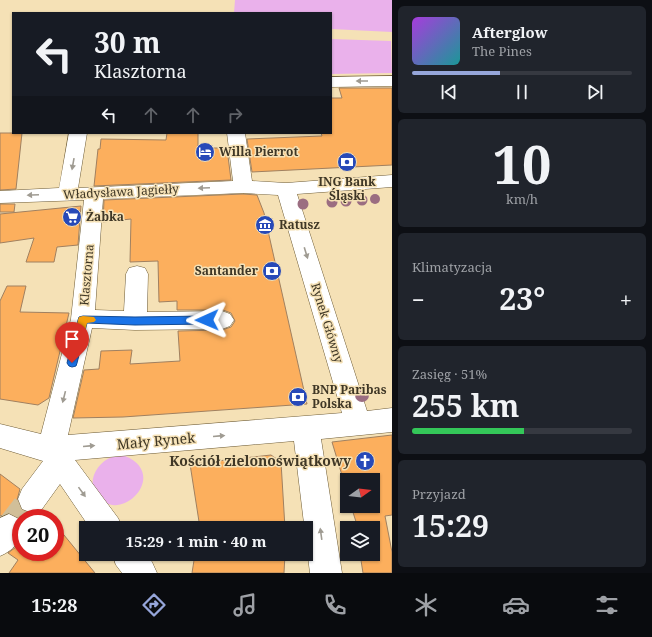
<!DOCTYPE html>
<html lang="pl">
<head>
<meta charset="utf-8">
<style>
  :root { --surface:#171b24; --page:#20242c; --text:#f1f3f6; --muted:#9ea1a6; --line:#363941; --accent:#96a6da }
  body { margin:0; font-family:"Noto Serif",serif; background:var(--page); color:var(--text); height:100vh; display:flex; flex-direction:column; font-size:15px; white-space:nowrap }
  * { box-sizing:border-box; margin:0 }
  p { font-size:13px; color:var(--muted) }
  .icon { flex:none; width:22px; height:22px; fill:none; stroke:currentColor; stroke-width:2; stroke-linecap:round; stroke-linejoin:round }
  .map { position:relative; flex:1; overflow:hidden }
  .side { display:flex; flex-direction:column; gap:6px; padding:6px; background:#0d0f14; width:260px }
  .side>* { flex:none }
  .banner { position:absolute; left:12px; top:12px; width:320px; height:122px; border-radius:0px; box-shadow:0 1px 3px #0004; background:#171b24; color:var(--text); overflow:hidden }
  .needle { width:26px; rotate:76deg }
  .buttons { position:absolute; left:340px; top:473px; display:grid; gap:8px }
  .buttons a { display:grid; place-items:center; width:40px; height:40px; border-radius:0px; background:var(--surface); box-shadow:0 1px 3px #0004; font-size:20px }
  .speed { position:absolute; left:12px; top:509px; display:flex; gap:8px; font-size:20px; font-weight:700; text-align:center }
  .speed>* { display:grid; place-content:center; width:52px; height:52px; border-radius:50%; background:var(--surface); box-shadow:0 1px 3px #0004; line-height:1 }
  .speed .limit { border:6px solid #d22; background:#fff; color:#111 }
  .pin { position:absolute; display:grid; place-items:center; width:34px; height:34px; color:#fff; margin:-41px -17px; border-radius:50% 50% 50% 0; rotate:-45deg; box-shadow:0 0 4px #0007 }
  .pin .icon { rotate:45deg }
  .me { position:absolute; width:44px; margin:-22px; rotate:269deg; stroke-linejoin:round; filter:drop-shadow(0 0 3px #0008) }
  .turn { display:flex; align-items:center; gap:14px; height:84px; padding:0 16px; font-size:18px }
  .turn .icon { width:52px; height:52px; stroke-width:2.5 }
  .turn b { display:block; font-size:28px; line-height:34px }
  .lanes { display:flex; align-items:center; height:38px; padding:0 16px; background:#0003; justify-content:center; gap:20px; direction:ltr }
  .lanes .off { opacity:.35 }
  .big { font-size:30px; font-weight:700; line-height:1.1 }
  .side .widget { flex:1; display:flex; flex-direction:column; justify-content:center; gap:6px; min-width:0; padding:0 14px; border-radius:6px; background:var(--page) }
  .side .dial { align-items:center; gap:0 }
  .dial b { font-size:52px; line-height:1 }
  .song { display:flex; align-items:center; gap:12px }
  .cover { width:48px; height:48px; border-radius:6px; background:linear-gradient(135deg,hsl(280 70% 55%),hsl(180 70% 35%)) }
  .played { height:4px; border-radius:2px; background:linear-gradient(90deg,var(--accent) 40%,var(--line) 40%) }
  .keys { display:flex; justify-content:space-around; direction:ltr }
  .heat { display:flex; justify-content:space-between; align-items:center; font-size:22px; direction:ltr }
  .charge { height:6px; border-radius:3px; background:linear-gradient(90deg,#34c759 51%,var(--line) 0) }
  .trip { position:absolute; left:79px; top:521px; width:234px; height:40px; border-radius:0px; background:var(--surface); box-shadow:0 1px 3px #0004; font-weight:700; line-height:40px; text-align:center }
  .menu { display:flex; height:64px; justify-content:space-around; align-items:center; background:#090b0e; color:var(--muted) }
  .menu .icon { width:28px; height:28px }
  .menu .current { color:var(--accent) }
  .menu b { font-size:18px; color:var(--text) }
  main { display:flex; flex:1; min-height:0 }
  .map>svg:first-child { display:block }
  .green { fill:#eab1eb }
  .building { fill:#fcaf5d; stroke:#a08060 }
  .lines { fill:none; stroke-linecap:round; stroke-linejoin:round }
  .minor-tunnel { stroke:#d1bf99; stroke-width:28; stroke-dasharray:28 14; stroke-linecap:butt }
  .minor-casing { stroke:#6e5c36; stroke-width:1 }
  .minor { fill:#fff; fill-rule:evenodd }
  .tree { fill:#9b6d81 }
  .oneway { fill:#9f9b92 }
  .route { fill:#1a73e8; stroke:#114b97 }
  .slow { fill:#f59e0b }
  .labels { text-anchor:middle; stroke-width:3; stroke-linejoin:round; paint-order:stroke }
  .poi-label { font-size:12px; font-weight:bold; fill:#3f3726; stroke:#f5e1b6; text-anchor:start }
  .street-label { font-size:12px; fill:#3f3726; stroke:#f5e1b6 }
  .near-street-label { font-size:14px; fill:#3f3726; stroke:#f5e1b6 }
  .near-poi-label { font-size:14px; font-weight:bold; fill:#3f3726; stroke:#f5e1b6; text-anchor:end }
</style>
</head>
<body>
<main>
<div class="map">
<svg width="392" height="573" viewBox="0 0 392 573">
  <rect width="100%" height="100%" fill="#f5e1b6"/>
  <path class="green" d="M235 0H392V32L331 29V13H234Z
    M331 39 391 41 392 73 331 74Z
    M125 456C170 474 121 526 97 496 86 482 97 462 112 457 116 456 121 456 125 456Z"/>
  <path class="building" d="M339 88H392V165L252 172 247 139 322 136 321 133H331V98H342Z
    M0 133H22L16 189 0 190Z
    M167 133H198V148H227L231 180 94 186 98 149H100L101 139 166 140Z
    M243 194 257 195 264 213 307 404 123 417 73 418 84 370 99 369 101 351 132 350 130 364 180 361 178 331 222 330 231 327 235 321 231 313 223 310H177V301L159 302 158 261 130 262 131 219 103 222 104 200Z
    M0 204H15L14 212H0Z
    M81 206 78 245 57 247 54 262H26L34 238 0 243V214Z
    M7 286H26L20 312 69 313 49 398 38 405 0 399V301Z
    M392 435V515L385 516 392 552V573H363L360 554H373V528H358L351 506H373V480H347V492L332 442Z
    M271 455 281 462 285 528H200L190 464Z
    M0 474 20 489 17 500 21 510 33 514 43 510 49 518H21V520L20 518 10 513 0 516Z
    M55 524 95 573H9L18 560 8 553 16 547 21 539V552H55Z
    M195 554H285L284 573H192Z"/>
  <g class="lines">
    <path class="minor-tunnel" d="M9 529 32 499"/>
    <g class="minor-casing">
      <path id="minor" d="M392 76V86L331 87V77Z
        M69 133H87L78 188 233 181 227 133H245L252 181 286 183 392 175V187L297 194 367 411 392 408V432L321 439 342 573H310L294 441 75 460 118 518 123 528H90L60 484 42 509 32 513 22 509 18 499 22 489 43 461 0 448V424L41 434 71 319 84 200 0 203V191L59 188ZM243 193 278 195 342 413 68 435 92 328 135 330 222 329 230 326 234 320 230 314 222 311 147 312 148 274 145 268 137 266 129 268 126 274 124 311 95 310 103 199Z
        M9 514 19 519C27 536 15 550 0 556V518Z
        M112 554H146L152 562 157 573H122L116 565Z"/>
    </g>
    <use href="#minor" class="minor"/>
  </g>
  <g class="tree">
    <circle cx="375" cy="199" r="5"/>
    <circle cx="362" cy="200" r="5.5"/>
    <circle cx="346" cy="201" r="5.5"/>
    <circle cx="332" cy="202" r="5.5"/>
    <circle cx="303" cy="204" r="5.5"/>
    <circle cx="362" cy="395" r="7"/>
  </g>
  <defs><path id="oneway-solid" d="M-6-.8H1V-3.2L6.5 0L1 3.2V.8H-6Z"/></defs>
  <g class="oneway">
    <use href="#oneway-solid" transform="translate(362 81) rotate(180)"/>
    <use href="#oneway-solid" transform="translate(73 164) rotate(100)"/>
    <use href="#oneway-solid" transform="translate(204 188) rotate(178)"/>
    <use href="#oneway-solid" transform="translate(33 195) rotate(177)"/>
    <use href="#oneway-solid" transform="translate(306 253) rotate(73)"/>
    <use href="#oneway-solid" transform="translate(64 397) rotate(104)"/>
    <use href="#oneway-solid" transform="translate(219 436) rotate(-5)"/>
    <use href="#oneway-solid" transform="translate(89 446) rotate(-5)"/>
    <use href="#oneway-solid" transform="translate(82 492) rotate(54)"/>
    <use href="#oneway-solid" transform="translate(321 534) rotate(-98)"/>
  </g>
  <path class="route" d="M83 316 135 317 207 316 211 317 212 320 211 323 207 324 135 325 87 323 77 363 76 366 72 367 69 366 67 363 78 320 79 317Z"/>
  <path class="slow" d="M83 316 94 317 96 320 94 322 87 323 82 344 80 347H73L72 344 78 320 79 317Z"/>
  <defs>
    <g id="hotel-disc" transform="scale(1)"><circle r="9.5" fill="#2749b8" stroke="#f5e1b6"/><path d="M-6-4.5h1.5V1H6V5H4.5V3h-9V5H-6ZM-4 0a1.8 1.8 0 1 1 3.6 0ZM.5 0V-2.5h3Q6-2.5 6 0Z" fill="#fff"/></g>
    <g id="bank-disc" transform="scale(1)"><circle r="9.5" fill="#2749b8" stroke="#f5e1b6"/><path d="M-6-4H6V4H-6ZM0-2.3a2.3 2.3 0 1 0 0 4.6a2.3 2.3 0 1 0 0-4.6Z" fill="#fff"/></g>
    <g id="supermarket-disc" transform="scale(1)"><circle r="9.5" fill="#2749b8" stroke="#f5e1b6"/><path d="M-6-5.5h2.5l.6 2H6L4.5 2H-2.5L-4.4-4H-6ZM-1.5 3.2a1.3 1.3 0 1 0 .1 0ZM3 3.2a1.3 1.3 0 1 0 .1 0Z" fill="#fff"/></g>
    <g id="museum-disc" transform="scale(1)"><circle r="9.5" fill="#2749b8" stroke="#f5e1b6"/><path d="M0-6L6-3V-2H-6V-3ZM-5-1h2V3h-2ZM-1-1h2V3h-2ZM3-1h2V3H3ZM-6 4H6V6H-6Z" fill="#fff"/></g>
    <g id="church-disc" transform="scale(1)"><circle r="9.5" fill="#2749b8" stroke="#f5e1b6"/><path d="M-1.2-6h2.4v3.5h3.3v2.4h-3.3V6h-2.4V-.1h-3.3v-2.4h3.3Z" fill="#fff"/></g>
  </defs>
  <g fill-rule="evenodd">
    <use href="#hotel-disc" x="205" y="152"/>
    <use href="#bank-disc" x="347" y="162"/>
    <use href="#supermarket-disc" x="72" y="217"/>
    <use href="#museum-disc" x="265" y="225"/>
    <use href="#bank-disc" x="272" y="271"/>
    <use href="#bank-disc" x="298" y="397"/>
    <use href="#church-disc" x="365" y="461"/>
  </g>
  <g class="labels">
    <g class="poi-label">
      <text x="219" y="156">Willa Pierrot</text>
      <text x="347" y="186" text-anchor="middle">ING Bank<tspan x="347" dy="14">Śląski</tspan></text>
      <text x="86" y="221">Żabka</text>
      <text x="279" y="229">Ratusz</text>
      <text x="258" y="275" text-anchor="end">Santander</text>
      <text x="312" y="394">BNP Paribas<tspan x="312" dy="14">Polska</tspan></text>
    </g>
    <g class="street-label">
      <text transform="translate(121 192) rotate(-3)" y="4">Władysława Jagiełły</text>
      <text transform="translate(87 275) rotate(-85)" y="4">Klasztorna</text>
      <text transform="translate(327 323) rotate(73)" y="4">Rynek Główny</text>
    </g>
    <g class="near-street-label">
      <text transform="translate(156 441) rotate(-5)" y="5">Mały Rynek</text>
    </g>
    <g class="near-poi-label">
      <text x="351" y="466">Kościół zielonoświątkowy</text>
    </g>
  </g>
</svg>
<div class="buttons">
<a><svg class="needle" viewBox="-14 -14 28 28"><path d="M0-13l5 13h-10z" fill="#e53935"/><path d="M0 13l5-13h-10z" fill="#9ea1a6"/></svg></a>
<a><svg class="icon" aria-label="layers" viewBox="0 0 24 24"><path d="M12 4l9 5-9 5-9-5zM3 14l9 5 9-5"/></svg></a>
</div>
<div class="speed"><div class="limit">20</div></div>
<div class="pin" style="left:72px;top:363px;background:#d93025"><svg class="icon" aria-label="arrive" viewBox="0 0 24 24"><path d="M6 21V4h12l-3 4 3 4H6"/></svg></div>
<svg class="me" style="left:207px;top:320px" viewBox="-20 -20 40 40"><path d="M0-17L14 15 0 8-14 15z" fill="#1a73e8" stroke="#fff" stroke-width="4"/></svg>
<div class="trip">15:29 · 1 min · 40 m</div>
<div class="banner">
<div class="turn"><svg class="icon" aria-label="left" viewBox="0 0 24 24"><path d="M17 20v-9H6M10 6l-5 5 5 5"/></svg><div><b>30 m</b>Klasztorna</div></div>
<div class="lanes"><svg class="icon" aria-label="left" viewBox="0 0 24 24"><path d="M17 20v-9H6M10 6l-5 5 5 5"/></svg><svg class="icon off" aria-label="ahead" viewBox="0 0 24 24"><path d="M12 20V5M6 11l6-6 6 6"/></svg><svg class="icon off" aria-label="ahead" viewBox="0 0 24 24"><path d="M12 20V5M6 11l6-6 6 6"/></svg><svg class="icon off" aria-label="right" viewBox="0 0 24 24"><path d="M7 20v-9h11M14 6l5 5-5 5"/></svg></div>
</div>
</div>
<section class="side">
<div class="widget">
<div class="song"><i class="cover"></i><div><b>Afterglow</b><p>The Pines</p></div></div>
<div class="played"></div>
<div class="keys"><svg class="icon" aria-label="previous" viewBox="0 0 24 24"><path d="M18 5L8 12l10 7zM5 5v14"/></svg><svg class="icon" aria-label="pause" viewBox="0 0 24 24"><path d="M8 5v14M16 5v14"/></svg><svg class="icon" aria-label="next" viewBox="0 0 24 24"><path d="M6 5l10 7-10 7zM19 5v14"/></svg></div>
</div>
<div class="widget dial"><b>10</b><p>km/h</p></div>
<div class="widget"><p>Klimatyzacja</p>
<div class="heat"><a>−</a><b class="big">23°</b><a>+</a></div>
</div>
<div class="widget"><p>Zasięg · 51%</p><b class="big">255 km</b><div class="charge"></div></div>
<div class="widget"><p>Przyjazd</p><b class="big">15:29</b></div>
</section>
</main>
<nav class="menu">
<b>15:28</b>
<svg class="icon current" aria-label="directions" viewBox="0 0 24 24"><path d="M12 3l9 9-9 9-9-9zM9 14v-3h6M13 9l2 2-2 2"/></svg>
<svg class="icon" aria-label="music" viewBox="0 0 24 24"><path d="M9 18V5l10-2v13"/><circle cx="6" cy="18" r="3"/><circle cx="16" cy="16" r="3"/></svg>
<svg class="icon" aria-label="phone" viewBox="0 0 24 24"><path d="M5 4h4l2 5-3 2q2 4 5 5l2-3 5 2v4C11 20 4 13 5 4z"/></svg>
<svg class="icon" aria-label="climate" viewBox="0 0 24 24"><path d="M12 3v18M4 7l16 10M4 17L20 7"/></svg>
<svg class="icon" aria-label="car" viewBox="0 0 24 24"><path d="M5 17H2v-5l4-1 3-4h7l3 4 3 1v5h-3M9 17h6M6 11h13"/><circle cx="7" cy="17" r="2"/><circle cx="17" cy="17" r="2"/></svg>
<svg class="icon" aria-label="filters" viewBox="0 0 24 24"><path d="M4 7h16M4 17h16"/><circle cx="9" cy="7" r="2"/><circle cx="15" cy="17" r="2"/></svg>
</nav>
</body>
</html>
